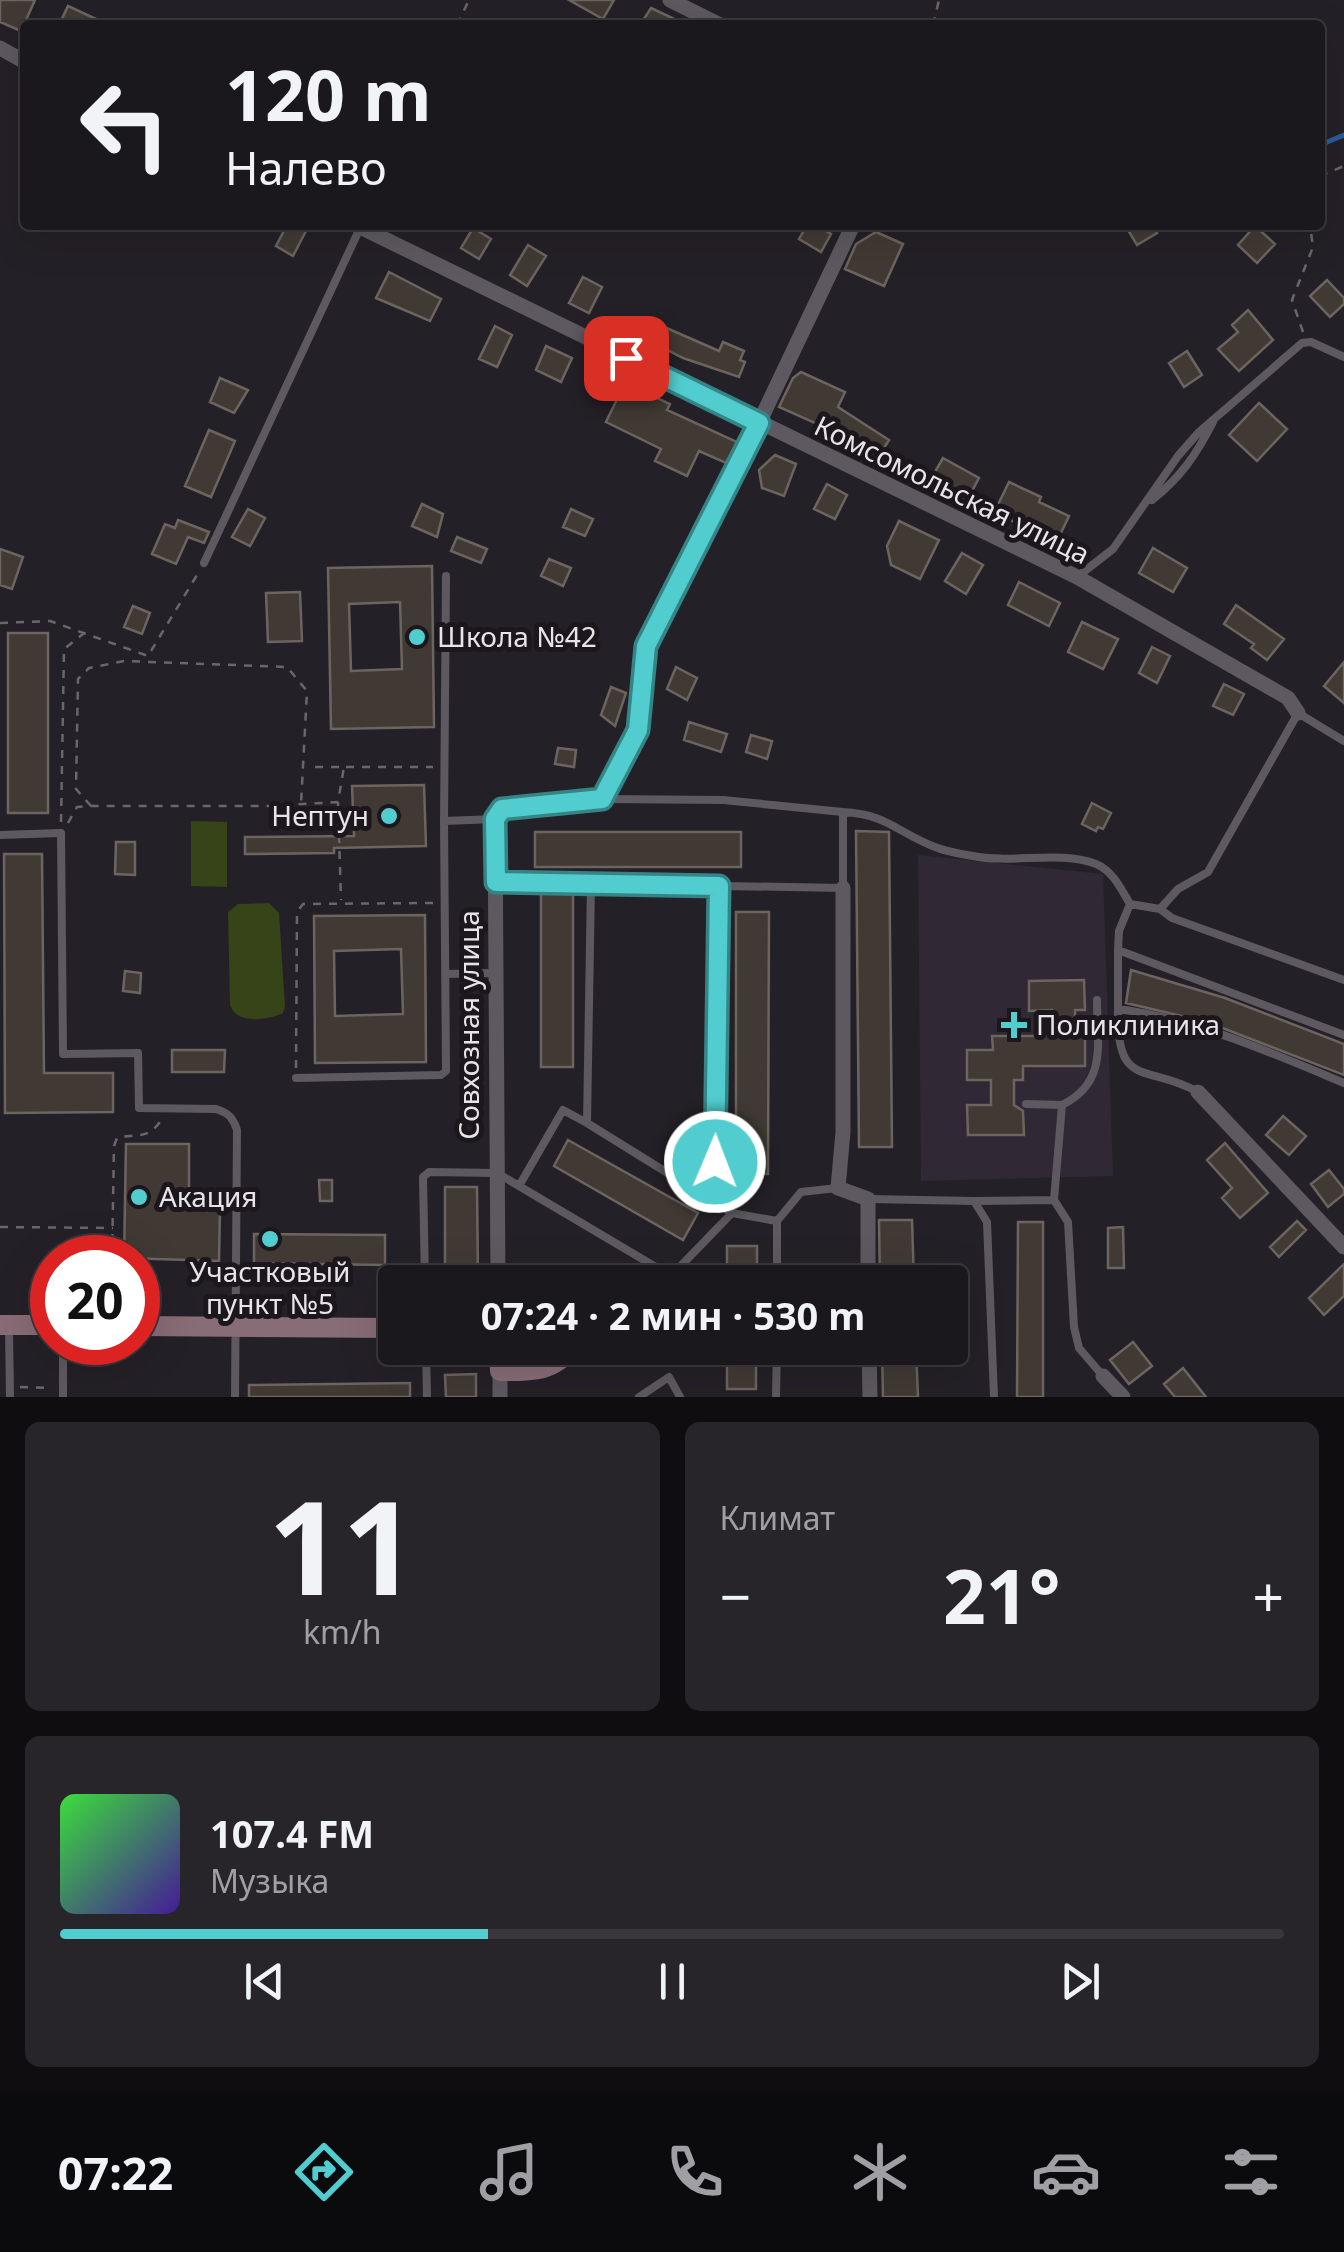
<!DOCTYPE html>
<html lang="ru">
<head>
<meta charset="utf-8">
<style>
  :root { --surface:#1b181d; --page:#28252a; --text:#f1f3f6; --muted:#a0a0a4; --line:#39373b; --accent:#52cdcf }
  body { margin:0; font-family:"Noto Sans",sans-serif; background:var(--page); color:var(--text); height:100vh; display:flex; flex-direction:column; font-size:38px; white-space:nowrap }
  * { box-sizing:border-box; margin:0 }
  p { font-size:32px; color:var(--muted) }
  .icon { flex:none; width:55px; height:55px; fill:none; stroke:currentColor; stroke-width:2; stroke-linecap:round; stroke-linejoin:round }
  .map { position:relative; height:1397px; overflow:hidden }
  .side { display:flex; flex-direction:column; gap:25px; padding:25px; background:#0f0d10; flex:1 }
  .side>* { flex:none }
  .top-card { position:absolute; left:20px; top:20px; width:1305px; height:210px; border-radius:10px; box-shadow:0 10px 40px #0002,0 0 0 2px var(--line); background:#1b181d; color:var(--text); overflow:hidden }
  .speed { position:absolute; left:30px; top:1235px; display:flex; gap:20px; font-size:50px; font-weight:700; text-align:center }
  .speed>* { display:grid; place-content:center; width:130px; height:130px; border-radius:50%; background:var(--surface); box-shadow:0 10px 40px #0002,0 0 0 2px var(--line); line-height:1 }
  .speed .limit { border:15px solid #d22; background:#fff; color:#111 }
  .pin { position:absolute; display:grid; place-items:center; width:85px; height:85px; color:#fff; margin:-42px; border-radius:20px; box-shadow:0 5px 15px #0006 }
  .me { position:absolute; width:110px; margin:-55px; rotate:1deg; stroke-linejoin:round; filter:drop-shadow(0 0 8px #0008) }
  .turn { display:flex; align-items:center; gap:35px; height:210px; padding:0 40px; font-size:45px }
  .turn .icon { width:130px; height:130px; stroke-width:2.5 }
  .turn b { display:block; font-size:70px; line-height:85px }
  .big { font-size:75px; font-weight:700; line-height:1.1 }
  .side .tile { flex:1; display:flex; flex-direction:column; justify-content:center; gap:15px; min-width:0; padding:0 35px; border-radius:15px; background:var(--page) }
  .side .dial { align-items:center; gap:0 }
  .dial b { font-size:130px; line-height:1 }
  .song { display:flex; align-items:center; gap:30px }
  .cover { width:120px; height:120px; border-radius:15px; background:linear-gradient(135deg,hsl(120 70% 55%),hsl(260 70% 35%)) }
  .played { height:10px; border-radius:5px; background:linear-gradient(90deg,var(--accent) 35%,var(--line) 35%) }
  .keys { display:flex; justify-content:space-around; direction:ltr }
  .heat { display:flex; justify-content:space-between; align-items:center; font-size:55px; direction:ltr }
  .side .tiles { flex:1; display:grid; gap:25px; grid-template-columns:1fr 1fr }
  .tile:last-child { grid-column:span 2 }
  .trip { position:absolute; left:378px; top:1265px; width:590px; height:100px; border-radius:10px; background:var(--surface); box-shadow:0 10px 40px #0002,0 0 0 2px var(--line); font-weight:700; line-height:100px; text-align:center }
  .menu { display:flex; height:160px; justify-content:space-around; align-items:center; background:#0b0a0c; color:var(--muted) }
  .menu .icon { width:70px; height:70px }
  .menu .on { color:var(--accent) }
  .menu b { font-size:45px; color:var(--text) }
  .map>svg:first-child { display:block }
  .built { fill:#302834 }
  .green { fill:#364417 }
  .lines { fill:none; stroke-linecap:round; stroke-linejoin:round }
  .stream { stroke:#2a5c9a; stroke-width:5 }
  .building { fill:#413a34; stroke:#6c645e; stroke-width:2.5; fill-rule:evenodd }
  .path { stroke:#6a666c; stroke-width:2.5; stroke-dasharray:8 8; stroke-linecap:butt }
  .lane { stroke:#5e5960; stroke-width:8 }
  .street { stroke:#5e5960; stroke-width:15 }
  .secondary { stroke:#886c76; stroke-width:20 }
  .route-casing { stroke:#358587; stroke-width:25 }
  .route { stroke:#52cdcf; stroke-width:18 }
  .poi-dot { fill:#52cdcf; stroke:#1b171d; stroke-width:4 }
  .labels { text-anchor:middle; stroke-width:10; stroke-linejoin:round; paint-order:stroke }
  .street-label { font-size:28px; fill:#e7e4e8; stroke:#1b171d }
  .poi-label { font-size:28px; fill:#e7e4e8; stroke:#1b171d; text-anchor:start }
</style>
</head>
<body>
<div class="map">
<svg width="1344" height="1397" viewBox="0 0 1344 1397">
  <rect width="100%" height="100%" fill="#242027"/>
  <path class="built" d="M918 855 1103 874 1113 1176 921 1181Z"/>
  <path class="green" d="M191 821 227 822V887L191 886Z
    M269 903 279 913 285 1006 283 1013C267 1021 236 1024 230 1005L228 912 238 904Z"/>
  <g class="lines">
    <path class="stream" d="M1320 145 1344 135"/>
  </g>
  <path class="building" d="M0 0H35L21 31 0 22Z
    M569 0H614L603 19Z
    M68 6 109 25H59Z
    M651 8 687 25H640Z
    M287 225 307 229 293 256 276 246Z
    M807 225H816L831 234 821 252 799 239Z
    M1125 225H1152L1157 233 1137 245Z
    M1255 226 1275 244 1257 263 1238 245Z
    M473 228 491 239 479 259 461 248Z
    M876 232 903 244 884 286 845 269 856 244Z
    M528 245 546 256 527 286 510 275Z
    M389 272 441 299 430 321 376 298Z
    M583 277 602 287 589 313 569 303Z
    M1327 280 1344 298V304L1330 317 1310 296Z
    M1248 310 1273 340 1239 371 1218 349 1238 332 1232 325Z
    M495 326 512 335 497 367 479 359Z
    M662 326 719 351 723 342 744 351 740 360 745 362 739 377 683 358 654 343Z
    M546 346 572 358 561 382 536 370Z
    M1187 351 1202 375 1184 387 1169 363Z
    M801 372 845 392 838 407 889 440 873 465 837 442 842 435 779 407 793 378Z
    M220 378 248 390 234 413 210 402Z
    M625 383 670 404 667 410 737 442 726 463 699 451 687 476 655 461 661 449 606 422Z
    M1259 403 1287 429 1257 461 1229 435Z
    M209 430 235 441 211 497 185 486Z
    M775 455 796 464 784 496 762 488 759 470Z
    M943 458 979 478 966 502 929 482Z
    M1009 482 1041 497 1039 502 1069 516 1057 541 994 513Z
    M827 484 847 495 835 519 814 509Z
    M422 504 443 514 437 537 412 526Z
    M248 509 265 518 250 546 232 537Z
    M571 509 593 519 585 536 563 527Z
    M178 520 209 532 204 543 188 537 176 564 152 554 165 524 175 528Z
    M899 521 939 540 920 579 891 565 887 546Z
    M457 537 487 549 481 563 451 551Z
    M1153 548 1187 568 1173 592 1139 573Z
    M0 549 23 557 12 589 0 585Z
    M962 553 983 565 966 594 945 581Z
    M549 559 571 568 563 586 541 576Z
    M432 566 434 727 331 729 328 568ZM400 602 402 669 351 671 349 604Z
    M1019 582 1060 603 1049 626 1008 605Z
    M300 592 302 641 268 642 266 593Z
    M1236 605 1284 639 1267 660 1251 648 1254 644 1224 624Z
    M133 606 150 613 142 634 124 627Z
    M1082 622 1118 639 1103 669 1068 652Z
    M8 633H48V813H8Z
    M1152 647 1170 656 1157 683 1139 673Z
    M1344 662V703L1324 686Z
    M676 667 697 678 687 700 667 689Z
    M1224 684 1244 694 1233 715 1213 706Z
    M611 687 626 693 615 726 601 715Z
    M689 722 727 734 721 752 684 740Z
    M751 735 772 741 767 759 746 752Z
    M558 748 576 750 574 767 555 764Z
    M424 785 426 846 334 848V853L245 854V837L354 836 352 786Z
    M1092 803 1111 813 1103 829 1098 827 1096 831 1082 824Z
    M856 831 889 832 892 1147H859Z
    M535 832H741V867H535Z
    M116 842H135V875L115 874Z
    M4 854H42L44 1073H113V1112L5 1113Z
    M541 892H573V1067H541Z
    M736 912H769L768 1174 736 1173Z
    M425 915 426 1062 315 1063 314 916ZM401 949 403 1014 335 1016 334 951Z
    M1131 970 1225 998 1344 1044V1075L1207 1022 1126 1003Z
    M125 971 141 973 140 993 123 991Z
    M1084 980 1085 1010H1075V1036H1085V1066H1023V1080H1014V1105L1023 1111 1024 1135H968L967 1105H991V1080H967V1050H993L992 1036H1053L1052 1010 1029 1011V981Z
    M172 1050H225L224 1072H172Z
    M1283 1116 1306 1136 1289 1155 1266 1135Z
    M568 1140 698 1213 683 1240 554 1166Z
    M1225 1143 1268 1193 1240 1218 1222 1198 1232 1188 1207 1160Z
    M126 1144H189V1208H220L219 1261 124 1258Z
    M1329 1170 1344 1189V1194L1328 1207 1311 1184Z
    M319 1180H332V1201H320Z
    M445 1187H477L478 1278 445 1279Z
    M879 1220H912L914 1282H880Z
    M1297 1221 1306 1230 1279 1257 1270 1247Z
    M1018 1222H1043V1397H1017Z
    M1123 1227 1124 1268H1108V1228Z
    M254 1234 385 1235V1265L254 1263Z
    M727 1246H757V1282H727Z
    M1344 1264V1296L1324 1315 1309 1298Z
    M1133 1342 1152 1366 1129 1384 1110 1360Z
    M727 1348H756V1389H727Z
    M882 1348H916L918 1397H883Z
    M1183 1368 1206 1397H1175L1164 1384Z
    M476 1374V1397H446L445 1375Z
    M410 1383V1397H249V1385Z"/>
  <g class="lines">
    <path class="path" d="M457 25 469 0
      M933 25 939 0
      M1320 176 1344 166
      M1303 332 1292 300 1313 247 1310 225
      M0 623 50 621 148 656 197 575
      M346 767H433
      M338 803 341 900
      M91 806 76 789 78 679 89 668 124 661 287 667 307 691 301 804
      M61 822 64 649 83 634
      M68 823 77 807 91 806H269L338 802 344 767H307
      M296 1068 297 912 303 904 433 903
      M0 1227 113 1228
      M112 1258 114 1146 117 1138C136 1133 147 1140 160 1122
      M669 1366V1348
      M20 1387 52 1388"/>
    <path class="lane" d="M1152 500C1181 477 1196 455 1213 422
      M204 563 360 228
      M446 576 444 821 495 819
      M1077 577 1113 549 1178 456 1199 432 1302 343 1311 342 1344 357
      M843 812C887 814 898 833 935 847 947 852 961 854 973 856 1012 864 1061 850 1096 864 1113 871 1121 889 1130 904L1160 909 1172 918 1344 980
      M0 835 61 833 63 1054 138 1053 139 1108 216 1109C229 1113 233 1118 237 1130L235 1397
      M496 882 843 888V812L723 800 602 799
      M591 884 587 1123 732 1213
      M1130 904 1119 931 1118 950 1344 1035
      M1160 909 1178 889 1208 872 1298 713 1344 741
      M1118 950V1009C1196 1019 1272 1053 1344 1083
      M445 974 496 973
      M1118 1009C1116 1091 1147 1063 1198 1092
      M296 1078 441 1075 446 1071 444 821
      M1026 1104 1062 1105 1054 1200
      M1062 1105C1108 1082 1097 1044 1097 1000
      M519 1186 563 1110 587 1123
      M868 1199 974 1201 987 1222 994 1397
      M974 1201 1054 1200 1068 1222 1074 1327 1079 1348 1103 1376
      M714 1202 719 886
      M425 1282 423 1177 429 1172 497 1173 671 1276 732 1213 777 1221
      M777 1282V1221L801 1192 837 1188
      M9 1329 10 1397
      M426 1348 427 1397
      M63 1397V1342
      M639 1397 669 1377 680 1397
      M776 1397 777 1348"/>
    <path class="street" d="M670 0 720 25
      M0 48 25 62
      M356 225 1077 577 1288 698 1298 713
      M843 888V1132L838 1188 868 1199V1282
      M1198 1092 1344 1247
      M498 1282 495 819 503 809 602 799 638 730 646 646 759 423 853 225
      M869 1348 870 1397
      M500 1371V1397
      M1103 1376 1123 1397"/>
    <path class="secondary" d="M0 1325H52
      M138 1326 395 1328
      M499 1348 500 1371C529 1371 553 1373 571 1348"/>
  </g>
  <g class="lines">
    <g class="route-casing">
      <path id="route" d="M626 358 759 423 646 646 638 730 602 799 502 809 495 819 496 882 719 886 715 1162"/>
    </g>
    <use href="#route" class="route"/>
  </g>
  <g class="poi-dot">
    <circle cx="417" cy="637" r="10"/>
    <circle cx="389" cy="816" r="10"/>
    <path d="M1009 1010h10v10h10v10h-10v10h-10v-10h-10v-10h10z"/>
    <circle cx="139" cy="1197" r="10"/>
    <circle cx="270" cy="1239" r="10"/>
  </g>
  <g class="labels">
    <g class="street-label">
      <text transform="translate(952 490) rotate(26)" y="10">Комсомольская улица</text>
      <text transform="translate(469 1025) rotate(-90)" y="10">Совхозная улица</text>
    </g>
    <g class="poi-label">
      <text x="437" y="647">Школа №42</text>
      <text x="369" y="826" text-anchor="end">Нептун</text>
      <text x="1036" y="1035">Поликлиника</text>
      <text x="159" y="1207">Акация</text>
      <text x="270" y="1282" text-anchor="middle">Участковый<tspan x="270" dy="32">пункт №5</tspan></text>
    </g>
  </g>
</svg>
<div class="speed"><div class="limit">20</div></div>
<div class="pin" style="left:626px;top:358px;background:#d93025"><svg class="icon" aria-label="arrive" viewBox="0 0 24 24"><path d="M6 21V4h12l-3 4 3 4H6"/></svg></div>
<svg class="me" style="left:715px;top:1162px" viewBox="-20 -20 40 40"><circle r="17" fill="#52cdcf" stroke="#fff" stroke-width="3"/><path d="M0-11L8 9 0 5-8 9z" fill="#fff"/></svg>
<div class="trip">07:24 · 2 мин · 530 m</div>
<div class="top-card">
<div class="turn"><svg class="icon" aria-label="left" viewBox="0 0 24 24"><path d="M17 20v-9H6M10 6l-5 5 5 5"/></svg><div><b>120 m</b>Налево</div></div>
</div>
</div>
<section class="side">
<div class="tiles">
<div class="tile dial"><b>11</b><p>km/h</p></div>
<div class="tile"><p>Климат</p>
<div class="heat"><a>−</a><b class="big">21°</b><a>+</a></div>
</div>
<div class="tile">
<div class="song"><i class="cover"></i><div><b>107.4 FM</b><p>Музыка</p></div></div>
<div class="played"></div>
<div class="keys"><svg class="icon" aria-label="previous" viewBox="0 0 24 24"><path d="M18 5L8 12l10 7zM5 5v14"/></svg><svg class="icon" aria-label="pause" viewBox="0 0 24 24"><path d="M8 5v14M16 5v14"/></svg><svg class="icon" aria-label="next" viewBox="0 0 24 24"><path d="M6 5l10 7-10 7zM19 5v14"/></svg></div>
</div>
</div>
</section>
<nav class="menu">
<b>07:22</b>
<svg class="icon on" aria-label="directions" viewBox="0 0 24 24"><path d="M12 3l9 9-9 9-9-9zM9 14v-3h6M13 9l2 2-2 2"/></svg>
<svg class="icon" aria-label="music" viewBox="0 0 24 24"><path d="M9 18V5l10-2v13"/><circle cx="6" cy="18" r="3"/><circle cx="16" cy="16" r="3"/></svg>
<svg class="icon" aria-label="phone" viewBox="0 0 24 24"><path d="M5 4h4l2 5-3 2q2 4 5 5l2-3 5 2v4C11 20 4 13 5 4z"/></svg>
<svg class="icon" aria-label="climate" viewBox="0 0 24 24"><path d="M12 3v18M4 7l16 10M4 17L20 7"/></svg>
<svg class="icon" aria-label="car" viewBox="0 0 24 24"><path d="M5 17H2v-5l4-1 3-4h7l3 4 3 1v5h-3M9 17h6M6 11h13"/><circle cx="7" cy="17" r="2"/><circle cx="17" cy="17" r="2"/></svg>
<svg class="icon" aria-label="filters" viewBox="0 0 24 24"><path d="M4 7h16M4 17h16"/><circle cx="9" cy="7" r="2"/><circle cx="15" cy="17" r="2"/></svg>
</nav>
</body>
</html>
